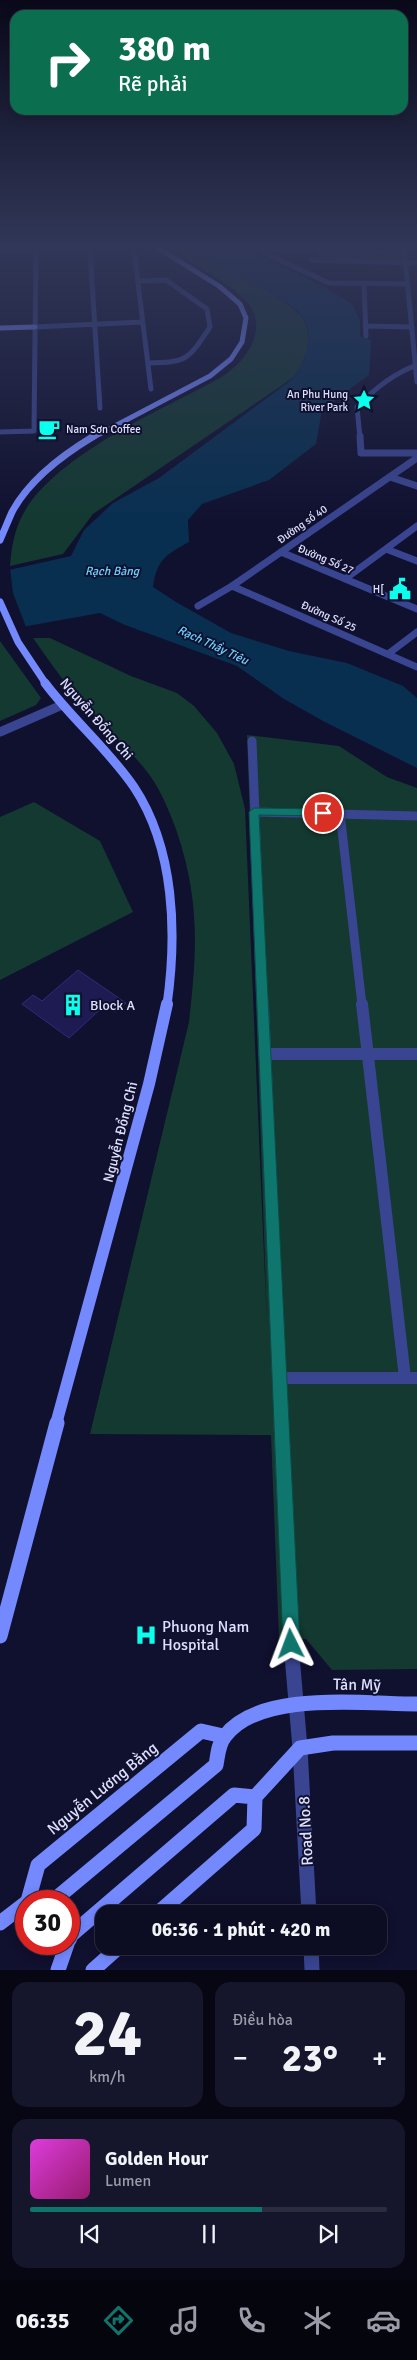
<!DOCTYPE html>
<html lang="vi">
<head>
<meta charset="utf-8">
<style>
  :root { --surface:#0c0c23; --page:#15152b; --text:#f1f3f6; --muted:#9a9ba6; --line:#2c2c41; --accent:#0f766e }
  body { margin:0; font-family:Signika,sans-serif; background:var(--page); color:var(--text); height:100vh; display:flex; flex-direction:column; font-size:19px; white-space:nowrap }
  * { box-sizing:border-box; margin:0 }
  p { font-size:16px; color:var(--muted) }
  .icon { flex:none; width:28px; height:28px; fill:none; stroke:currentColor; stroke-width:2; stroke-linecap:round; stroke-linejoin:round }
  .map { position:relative; height:1970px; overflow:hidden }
  .side { display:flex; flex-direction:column; gap:12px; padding:12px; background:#070713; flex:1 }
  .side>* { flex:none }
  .top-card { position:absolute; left:10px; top:10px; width:398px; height:105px; border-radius:15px; box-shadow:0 2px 12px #0003,0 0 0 1px var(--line); background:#0b6e4f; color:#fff; overflow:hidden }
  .speed { position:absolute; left:15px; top:1890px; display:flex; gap:10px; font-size:25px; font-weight:700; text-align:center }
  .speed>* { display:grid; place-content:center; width:65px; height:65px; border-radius:50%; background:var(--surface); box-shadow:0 2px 12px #0003,0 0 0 1px var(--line); line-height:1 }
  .speed .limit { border:8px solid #d22; background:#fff; color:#111 }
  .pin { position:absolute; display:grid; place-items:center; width:42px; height:42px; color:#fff; margin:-21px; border:2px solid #fff; border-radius:50%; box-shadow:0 1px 5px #0007 }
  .me { position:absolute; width:55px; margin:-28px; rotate:357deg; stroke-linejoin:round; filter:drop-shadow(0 0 4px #0008) }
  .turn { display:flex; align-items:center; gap:18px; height:105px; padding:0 25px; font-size:22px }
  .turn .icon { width:65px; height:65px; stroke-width:2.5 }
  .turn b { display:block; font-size:35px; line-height:42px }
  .big { font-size:38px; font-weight:700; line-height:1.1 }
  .side .tile { flex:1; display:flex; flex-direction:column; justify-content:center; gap:8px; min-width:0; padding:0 18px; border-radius:15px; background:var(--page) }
  .side .dial { align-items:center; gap:0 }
  .dial b { font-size:65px; line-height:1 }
  .song { display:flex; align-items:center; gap:15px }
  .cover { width:60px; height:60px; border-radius:8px; background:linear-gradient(135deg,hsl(300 70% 55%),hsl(320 70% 35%)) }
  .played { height:5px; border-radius:2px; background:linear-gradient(90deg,var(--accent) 65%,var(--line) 65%) }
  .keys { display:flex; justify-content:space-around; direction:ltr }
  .heat { display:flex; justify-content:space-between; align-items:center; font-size:28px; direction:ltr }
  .side .tiles { flex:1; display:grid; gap:12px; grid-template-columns:1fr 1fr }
  .tile:last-child { grid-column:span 2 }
  .trip { position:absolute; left:95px; top:1905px; width:292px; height:50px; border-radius:15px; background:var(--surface); box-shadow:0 2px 12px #0003,0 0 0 1px var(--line); font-weight:700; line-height:50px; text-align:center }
  .dock { display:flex; height:80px; justify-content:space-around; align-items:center; background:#05050e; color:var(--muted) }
  .dock .icon { width:35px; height:35px }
  .dock .active { color:var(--accent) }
  .dock b { font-size:22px; color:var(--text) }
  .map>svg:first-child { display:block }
  .green { fill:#133931 }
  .water { fill:#082f50 }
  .pier { fill:#10102f }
  .building { fill:#1d1b51; stroke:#2e2c7e }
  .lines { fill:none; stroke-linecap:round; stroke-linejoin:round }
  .street-far4 { stroke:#394590; stroke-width:5 }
  .street-far3 { stroke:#394590; stroke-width:7 }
  .street-far2 { stroke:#394590; stroke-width:9 }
  .street-far1 { stroke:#394590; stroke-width:12 }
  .street { stroke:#394590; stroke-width:15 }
  .secondary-far4 { stroke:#7589ff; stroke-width:5 }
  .secondary-far3 { stroke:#7589ff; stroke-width:7 }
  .secondary-far2 { stroke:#7589ff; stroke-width:9 }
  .secondary-far1 { stroke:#7589ff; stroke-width:12 }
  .secondary { stroke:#7589ff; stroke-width:15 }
  .route { fill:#0f766e; stroke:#0a4d48 }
  .labels { text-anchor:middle; stroke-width:4; stroke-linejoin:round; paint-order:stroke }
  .far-poi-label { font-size:11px; fill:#dee0ff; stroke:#10102f; text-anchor:end }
  .far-street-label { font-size:11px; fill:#dee0ff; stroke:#10102f }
  .far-water-label { font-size:12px; font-style:italic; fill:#6cd4ff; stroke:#10102f }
  .street-label { font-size:14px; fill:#dee0ff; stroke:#10102f }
  .poi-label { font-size:14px; fill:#dee0ff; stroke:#10102f; text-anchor:start }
  .near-poi-label { font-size:16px; fill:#dee0ff; stroke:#10102f; text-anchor:start }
  .near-street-label { font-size:16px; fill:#dee0ff; stroke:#10102f }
</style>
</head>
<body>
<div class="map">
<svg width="417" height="1970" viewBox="0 0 417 1970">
  <rect width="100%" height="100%" fill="#10102f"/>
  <path class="green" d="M169 248C176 248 185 247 192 249 210 257 298 305 304 320 313 341 306 360 294 377L93 514 63 554 10 566C11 553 13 538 18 525 42 460 162 410 220 378 234 369 246 358 253 342 257 331 258 319 252 309 242 289 189 262 169 248Z
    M316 251 402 253V261L315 258Z
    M33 638H50L131 676 177 693 194 706 217 733 234 764 245 809 267 1324 247 735 339 746 387 777 417 788V1669L332 1670 306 1639H279L271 1435 90 1434 189 1022C197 951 200 901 177 832 170 813 162 793 151 777 129 747 100 724 76 696 61 678 47 658 33 638Z
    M0 641 41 698 36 705 0 721Z
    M34 802 100 841 133 912 0 980V817Z"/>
  <path class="water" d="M189 248H244L326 288 352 304 360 320V336L371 340 369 375 322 410 316 444 269 480 202 504 188 520 189 542C166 555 157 559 153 587L176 602 231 633 289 651 347 663 403 686 417 698V768L323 721 284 699 237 666 125 625 100 613 0 631V572L71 556 84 530 113 503 159 478 294 378C305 361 314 340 304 319 295 301 247 282 229 272 216 265 202 256 189 248Z"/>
  <path class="pier" d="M10 568 13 593 26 627 0 634V569Z"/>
  <path class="building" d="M78 970 126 1003 115 1012 105 1005 69 1038 22 1004 33 995 42 1001Z"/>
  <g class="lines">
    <path class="street-far4" d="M404 248 417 382
      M0 250 36 249 34 431 0 432
      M90 250 100 408
      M134 250 151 389
      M404 252 265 249 260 251 329 283 407 284
      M311 260 417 263
      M138 281 166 280 207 309 210 327C188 360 188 362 148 363
      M364 283 366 336
      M365 326 412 327
      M35 327 143 322
      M360 438 357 407C374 389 394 373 417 365"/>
    <path class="street-far3" d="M360 436 361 453H417
      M390 477 417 486
      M386 549 417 561
      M281 552 417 609
      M345 579 417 526
      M232 586 417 667
      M198 606 232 586 417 458
      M388 654 417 632"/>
    <path class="street-far2" d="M0 732 62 705
      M252 741 263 1005
      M254 812 417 816
      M340 813 362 1005"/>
    <path class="street-far1" d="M263 1004 282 1424
      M362 1004 405 1378
      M264 1054H417
      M278 1378H417"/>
    <path class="street" d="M281 1423 291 1644 300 1748 309 1914
      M311 1946 312 1970"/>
    <path class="secondary-far4" d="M0 328 35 327
      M92 438 210 376 231 359 242 342 246 318 240 304 219 286 158 248"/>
    <path class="secondary-far3" d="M0 540C4 531 8 521 12 512 29 480 64 454 94 436
      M0 602 18 642 46 684"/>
    <path class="secondary-far2" d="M45 683C72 719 108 749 134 787 175 849 177 934 167 1005"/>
    <path class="secondary-far1" d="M56 1424 149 1084 167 1004"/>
    <path class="secondary" d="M0 1636 57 1423
      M28 1901 38 1865 201 1731 223 1736
      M53 1901 216 1765C218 1755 218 1744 225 1736 260 1690 364 1704 417 1704
      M157 1914 254 1829 255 1797 300 1748 333 1743H417
      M0 1923 26 1903
      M69 1940 71 1935 234 1795 255 1797
      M58 1970 67 1944
      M93 1970 120 1946"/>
  </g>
  <linearGradient id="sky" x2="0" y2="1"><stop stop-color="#09091a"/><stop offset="0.47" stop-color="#313758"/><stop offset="1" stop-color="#313758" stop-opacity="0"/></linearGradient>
  <rect width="417" height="524" fill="url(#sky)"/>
  <path class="route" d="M254 808 323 809 328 813 323 816 259 815 300 1644 297 1650 291 1653 285 1650 283 1644 249 812Z"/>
  <defs>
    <g id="sight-bare" transform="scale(1.725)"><path d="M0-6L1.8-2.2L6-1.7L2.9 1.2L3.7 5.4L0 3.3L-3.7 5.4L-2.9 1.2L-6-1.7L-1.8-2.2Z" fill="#0affed" stroke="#10102f" stroke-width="2.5" paint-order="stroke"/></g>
    <g id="cafe-bare" transform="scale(1.725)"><path d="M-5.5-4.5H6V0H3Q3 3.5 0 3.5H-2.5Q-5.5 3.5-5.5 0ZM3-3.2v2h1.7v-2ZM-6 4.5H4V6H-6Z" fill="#0affed" stroke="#10102f" stroke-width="2.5" paint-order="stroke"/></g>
    <g id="civic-bare" transform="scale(1.725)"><path d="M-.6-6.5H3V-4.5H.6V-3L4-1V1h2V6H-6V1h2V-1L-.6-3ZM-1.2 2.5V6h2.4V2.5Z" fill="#0affed" stroke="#10102f" stroke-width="2.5" paint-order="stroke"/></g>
    <g id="building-bare" transform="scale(1.725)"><path d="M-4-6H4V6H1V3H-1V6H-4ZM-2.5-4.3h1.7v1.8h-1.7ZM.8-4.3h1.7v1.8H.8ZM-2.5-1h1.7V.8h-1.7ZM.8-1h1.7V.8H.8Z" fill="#0affed" stroke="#10102f" stroke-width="2.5" paint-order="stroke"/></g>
    <g id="hospital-bare" transform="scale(1.725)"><path d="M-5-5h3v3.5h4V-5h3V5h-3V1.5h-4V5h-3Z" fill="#0affed" stroke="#10102f" stroke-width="2.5" paint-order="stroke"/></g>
  </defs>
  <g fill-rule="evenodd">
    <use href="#sight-bare" x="364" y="400"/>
    <use href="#cafe-bare" x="49" y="429"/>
    <use href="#civic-bare" x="400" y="589"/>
    <use href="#building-bare" x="73" y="1005"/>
    <use href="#hospital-bare" x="146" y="1635"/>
  </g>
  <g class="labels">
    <g class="far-poi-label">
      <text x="348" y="398">An Phu Hung<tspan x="348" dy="13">River Park</tspan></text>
      <text x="66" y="433" text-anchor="start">Nam Sơn Coffee</text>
      <text x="384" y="593">H[</text>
    </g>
    <g class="far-street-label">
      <text transform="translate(302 524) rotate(-35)" y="4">Đường số 40</text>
      <text transform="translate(326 559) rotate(23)" y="4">Đường Số 27</text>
      <text transform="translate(329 616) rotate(24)" y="4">Đường Số 25</text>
    </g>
    <g class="far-water-label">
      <text x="112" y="575">Rạch Bàng</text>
      <text transform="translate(213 645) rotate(25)" y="4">Rạch Thầy Tiêu</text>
    </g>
    <g class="street-label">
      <text transform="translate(97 719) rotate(49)" y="5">Nguyễn Đổng Chi</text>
      <text transform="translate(120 1132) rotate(-76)" y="5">Nguyễn Đổng Chi</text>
    </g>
    <g class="poi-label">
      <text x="90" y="1010">Block A</text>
    </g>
    <g class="near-poi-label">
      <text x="162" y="1632">Phuong Nam<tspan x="162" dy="18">Hospital</tspan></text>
    </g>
    <g class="near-street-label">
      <text transform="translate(357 1684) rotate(1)" y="6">Tân Mỹ</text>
      <text transform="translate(102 1788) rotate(-39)" y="6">Nguyễn Lương Bằng</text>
      <text transform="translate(305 1831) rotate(-93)" y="6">Road No.8</text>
    </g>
  </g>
</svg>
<div class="speed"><div class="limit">30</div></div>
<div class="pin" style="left:323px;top:813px;background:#d93025"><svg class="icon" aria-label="arrive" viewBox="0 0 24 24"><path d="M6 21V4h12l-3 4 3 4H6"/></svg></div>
<svg class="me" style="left:291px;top:1644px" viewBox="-20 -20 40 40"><path d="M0-17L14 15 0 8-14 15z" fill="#0f766e" stroke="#fff" stroke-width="4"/></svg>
<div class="trip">06:36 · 1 phút · 420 m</div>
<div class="top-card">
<div class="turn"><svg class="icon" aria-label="right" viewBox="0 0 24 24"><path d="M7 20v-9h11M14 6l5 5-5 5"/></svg><div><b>380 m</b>Rẽ phải</div></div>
</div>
</div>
<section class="side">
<div class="tiles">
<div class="tile dial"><b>24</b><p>km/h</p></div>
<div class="tile"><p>Điều hòa</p>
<div class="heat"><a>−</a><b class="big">23°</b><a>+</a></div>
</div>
<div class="tile">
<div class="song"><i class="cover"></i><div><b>Golden Hour</b><p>Lumen</p></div></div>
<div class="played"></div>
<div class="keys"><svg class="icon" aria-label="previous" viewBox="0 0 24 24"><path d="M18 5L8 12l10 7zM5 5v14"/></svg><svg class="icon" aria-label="pause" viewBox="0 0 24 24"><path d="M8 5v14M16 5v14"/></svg><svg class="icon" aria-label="next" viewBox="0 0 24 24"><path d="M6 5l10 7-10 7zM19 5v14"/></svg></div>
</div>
</div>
</section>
<nav class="dock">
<b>06:35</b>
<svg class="icon active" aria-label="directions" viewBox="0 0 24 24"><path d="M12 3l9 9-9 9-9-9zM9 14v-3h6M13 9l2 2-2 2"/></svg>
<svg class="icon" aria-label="music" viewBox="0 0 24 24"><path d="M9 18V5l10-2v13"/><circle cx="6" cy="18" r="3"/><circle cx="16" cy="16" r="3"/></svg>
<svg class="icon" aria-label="phone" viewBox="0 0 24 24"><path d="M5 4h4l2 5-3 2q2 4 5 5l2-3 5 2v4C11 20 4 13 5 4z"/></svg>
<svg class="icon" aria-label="climate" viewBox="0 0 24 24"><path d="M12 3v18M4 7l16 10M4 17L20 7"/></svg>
<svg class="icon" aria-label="car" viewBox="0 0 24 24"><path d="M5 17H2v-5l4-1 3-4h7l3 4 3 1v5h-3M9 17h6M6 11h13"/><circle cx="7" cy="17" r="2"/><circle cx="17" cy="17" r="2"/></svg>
</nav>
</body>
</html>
